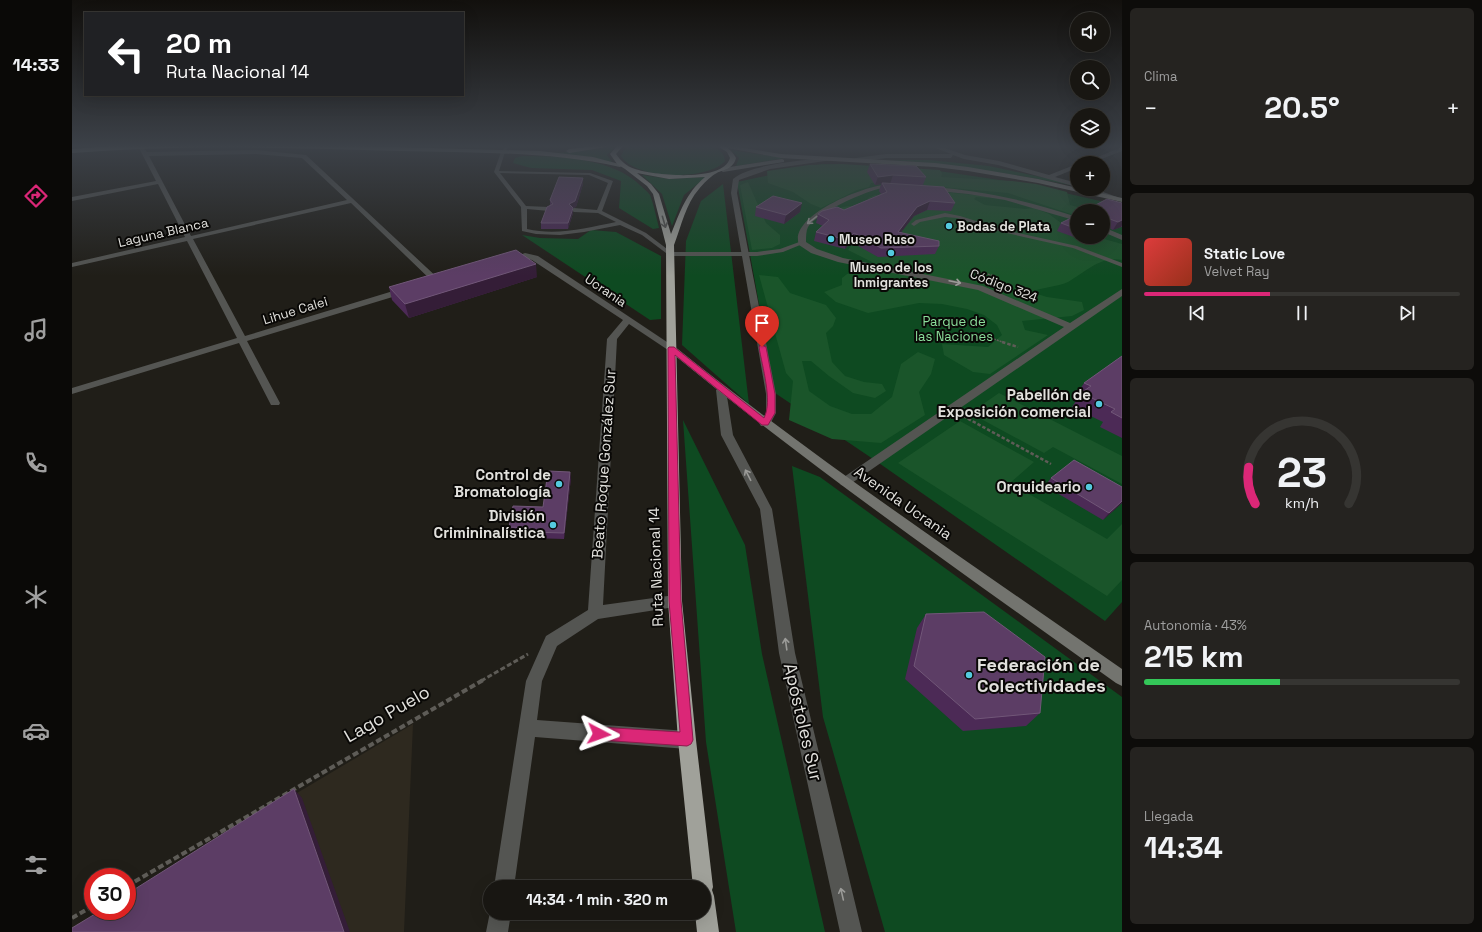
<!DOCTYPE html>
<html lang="es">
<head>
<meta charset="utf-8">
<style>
  :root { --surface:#181612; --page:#252320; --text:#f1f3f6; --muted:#9f9f9f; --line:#363532; --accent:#db2777 }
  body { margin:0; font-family:"Space Grotesk",sans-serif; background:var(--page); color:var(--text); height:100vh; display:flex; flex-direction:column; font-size:15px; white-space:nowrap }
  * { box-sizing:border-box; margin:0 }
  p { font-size:13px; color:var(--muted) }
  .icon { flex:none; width:22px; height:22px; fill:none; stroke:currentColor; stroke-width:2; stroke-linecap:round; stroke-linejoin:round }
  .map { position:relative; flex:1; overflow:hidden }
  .side { display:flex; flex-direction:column; gap:8px; padding:8px; background:#0d0c0a; width:360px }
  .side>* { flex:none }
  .top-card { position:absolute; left:12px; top:12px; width:380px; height:84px; border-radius:0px; box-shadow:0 4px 16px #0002,0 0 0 1px var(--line); background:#202124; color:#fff; overflow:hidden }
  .fabs { position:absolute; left:998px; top:12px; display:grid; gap:8px }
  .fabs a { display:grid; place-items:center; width:40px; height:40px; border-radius:50%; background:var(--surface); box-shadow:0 4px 16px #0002,0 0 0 1px var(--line); font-size:20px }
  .speed { position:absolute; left:12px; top:868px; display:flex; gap:8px; font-size:20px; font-weight:700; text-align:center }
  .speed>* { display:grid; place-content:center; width:52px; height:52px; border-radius:50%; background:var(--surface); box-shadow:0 4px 16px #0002,0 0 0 1px var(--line); line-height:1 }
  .speed .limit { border:6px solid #d22; background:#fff; color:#111 }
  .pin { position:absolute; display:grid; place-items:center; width:34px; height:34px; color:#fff; margin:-41px -17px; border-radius:50% 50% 50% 0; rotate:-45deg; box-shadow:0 0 4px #0007 }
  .pin .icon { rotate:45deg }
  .me { position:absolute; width:44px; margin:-22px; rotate:94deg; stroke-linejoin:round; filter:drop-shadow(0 0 3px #0008) }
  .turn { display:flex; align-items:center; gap:14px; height:84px; padding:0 16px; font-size:18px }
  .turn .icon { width:52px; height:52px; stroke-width:2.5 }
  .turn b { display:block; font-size:28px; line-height:34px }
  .big { font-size:30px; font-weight:600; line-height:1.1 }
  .side .card { flex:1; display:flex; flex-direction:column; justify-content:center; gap:6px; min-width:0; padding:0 14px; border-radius:6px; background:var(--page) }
  .side .dial { align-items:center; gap:0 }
  .dial svg { height:104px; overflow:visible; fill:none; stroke:var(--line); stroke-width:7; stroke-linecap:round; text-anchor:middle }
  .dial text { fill:var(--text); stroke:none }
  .song { display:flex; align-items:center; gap:12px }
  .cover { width:48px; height:48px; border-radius:6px; background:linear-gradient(135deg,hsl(0 70% 55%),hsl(10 70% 35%)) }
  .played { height:4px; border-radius:2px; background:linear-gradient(90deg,var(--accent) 40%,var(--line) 40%) }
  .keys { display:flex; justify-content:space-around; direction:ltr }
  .heat { display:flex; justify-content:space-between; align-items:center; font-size:22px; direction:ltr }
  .charge { height:6px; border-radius:3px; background:linear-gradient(90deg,#34c759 43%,var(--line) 0) }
  .trip { position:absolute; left:411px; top:880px; width:228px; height:40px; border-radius:20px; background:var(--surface); box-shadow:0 4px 16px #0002,0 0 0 1px var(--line); font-weight:600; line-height:40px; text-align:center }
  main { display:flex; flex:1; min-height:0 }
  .dock { display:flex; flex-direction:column; width:72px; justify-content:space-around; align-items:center; background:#0a0907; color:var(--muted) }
  .dock .icon { width:28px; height:28px }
  .dock .on { color:var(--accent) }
  .dock b { font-size:18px; color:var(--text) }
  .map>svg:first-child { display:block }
  .built { fill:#2e291f }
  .green { fill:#0e4a21; fill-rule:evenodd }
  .forest { fill:#1a552a }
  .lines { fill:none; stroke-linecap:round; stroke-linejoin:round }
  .path-far3 { stroke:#5e5c57; stroke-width:1.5; stroke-dasharray:2 1; stroke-linecap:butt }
  .path-far2 { stroke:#5e5c57; stroke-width:2.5; stroke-dasharray:3.5 2; stroke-linecap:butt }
  .path-far1 { stroke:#5e5c57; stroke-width:3; stroke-dasharray:5 2.5; stroke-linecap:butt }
  .path { stroke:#5e5c57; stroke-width:4; stroke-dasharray:6 3; stroke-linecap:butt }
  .lane { fill:#545552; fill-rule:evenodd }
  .street { fill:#545552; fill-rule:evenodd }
  .secondary { fill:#73746f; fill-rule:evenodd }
  .primary { fill:#8b8c86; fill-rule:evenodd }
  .highway { fill:#a0a19a; fill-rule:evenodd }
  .wall { fill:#4c2a56 }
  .shaded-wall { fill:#341d37 }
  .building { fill:#5c3d65; stroke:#715778 }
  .oneway { stroke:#9b9b98 }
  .oneway2 { stroke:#545450 }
  .route { fill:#db2777; stroke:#8e194d }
  .poi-dot { fill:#54cade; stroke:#090806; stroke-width:1.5 }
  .labels { text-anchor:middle; stroke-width:4; stroke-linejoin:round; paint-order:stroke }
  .far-poi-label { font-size:13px; font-weight:bold; fill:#e2e1dd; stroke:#090806; text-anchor:start }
  .far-street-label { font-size:13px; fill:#e2e1dd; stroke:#090806 }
  .far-park-label { font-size:13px; fill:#8cdf9c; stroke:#090806 }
  .poi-label { font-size:15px; font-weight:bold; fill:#e2e1dd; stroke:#090806; text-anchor:end }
  .street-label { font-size:15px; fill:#e2e1dd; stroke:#090806 }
  .near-poi-label { font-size:18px; font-weight:bold; fill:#e2e1dd; stroke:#090806; text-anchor:start }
  .near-street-label { font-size:18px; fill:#e2e1dd; stroke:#090806 }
</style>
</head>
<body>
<main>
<nav class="dock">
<b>14:33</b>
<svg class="icon on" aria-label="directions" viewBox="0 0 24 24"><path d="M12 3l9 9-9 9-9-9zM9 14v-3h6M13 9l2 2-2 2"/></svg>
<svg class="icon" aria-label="music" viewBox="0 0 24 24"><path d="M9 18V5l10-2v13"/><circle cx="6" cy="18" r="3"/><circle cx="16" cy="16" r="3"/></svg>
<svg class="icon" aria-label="phone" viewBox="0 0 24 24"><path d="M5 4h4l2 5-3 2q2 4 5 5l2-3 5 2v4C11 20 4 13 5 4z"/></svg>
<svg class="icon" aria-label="climate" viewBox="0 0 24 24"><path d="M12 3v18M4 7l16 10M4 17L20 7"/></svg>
<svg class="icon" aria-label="car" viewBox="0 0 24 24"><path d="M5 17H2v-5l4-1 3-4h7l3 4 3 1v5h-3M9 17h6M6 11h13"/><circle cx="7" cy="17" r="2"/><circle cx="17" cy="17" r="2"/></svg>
<svg class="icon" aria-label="filters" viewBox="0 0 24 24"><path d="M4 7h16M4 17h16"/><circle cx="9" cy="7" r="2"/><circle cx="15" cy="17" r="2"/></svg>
</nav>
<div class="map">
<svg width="1050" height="932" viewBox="0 0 1050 932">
  <rect width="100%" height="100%" fill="#201e18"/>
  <path class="built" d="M341 724 332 932H0V927L27 911H55V894Z"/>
  <path class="green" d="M560 145H637C645 149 652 151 653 161 636 181 563 180 549 156L552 150Z
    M543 147 535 155 540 162 485 153Z
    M659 150 713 158 664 166 667 158Z
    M450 156C488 156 541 158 569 186 572 189 576 192 578 195 582 205 584 217 587 228L581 229 547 208 549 181 520 170 459 168 441 163 443 158Z
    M819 160H857L917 166 1002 184 999 185C939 174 880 164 819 160Z
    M750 164 860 170 954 184 1050 206V602L1033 621 804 461 703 393 665 182ZM1005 211H1031V237H1005Z
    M570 175 598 179 634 177 612 195 600 226 590 194Z
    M651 184 677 404 610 345 614 241 629 201Z
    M519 230 544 232 589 256V319L578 320 450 235 468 238 506 239Z
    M611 420 673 545 690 654 753 932H664L634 742Z
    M720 466 748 477 1050 697V932H813L751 717Z"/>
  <path class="forest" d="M769 164 868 170 870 174 869 177 940 181 964 184 995 192 998 205 1020 211H1005V216L936 193 858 186 799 183 797 187 785 190 749 208 739 204 721 192 696 183 695 171 737 165Z
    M676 182 694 223 708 235V244L700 248 680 250 668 185Z
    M868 192 914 196 917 198 904 197 902 199 913 205 953 209 962 208 977 214 989 223 1005 229V237H1025L1050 244V260C1028 256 1014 272 996 282 985 287 971 287 959 292L975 297 1010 302 1012 310 1000 316 950 321 953 330 976 335 918 374 901 372 872 355 870 344 916 347 930 335 925 325 912 315 895 309 870 304 847 303 796 313 764 302 752 292 770 285V278L775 274 794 272 806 265 776 250 783 240 766 209C781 203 785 207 799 215L798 202 796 198 803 195Z
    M687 275 706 277 718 293 754 305 764 318 761 326 754 333 760 362 773 376 792 382 810 384 814 391 803 398 781 393 757 376 739 361H730L737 391 758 406 780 414H799L820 397 829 364 846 352 863 359 859 374 847 392 853 415 809 443 760 439 717 420 721 381 714 373Z
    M927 393 1050 456V484L981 447 972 453 898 413Z
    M888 421 962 462 938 483 1035 539 1050 524V580L1035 596 826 463Z"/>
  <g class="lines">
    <path class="path-far3" d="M910 273 923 276 918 283 905 279Z
      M922 339 933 343"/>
    <path class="path-far2" d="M930 342 946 347
      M891 416 979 464"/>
    <path class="path-far1" d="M409 681 456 654"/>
    <path class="path" d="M55 886 411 680
      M0 918 21 906"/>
    <path class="lane" d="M434 145H438L433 152 427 171 518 173 541 181 530 211 574 233 599 252H685L708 249 730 241 733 243 711 252 685 256H598L570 235 548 225 512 232 488 235 464 234 450 231 449 207 422 172 429 152ZM428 173 517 175 536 183 525 210 502 208 499 210 502 212 526 213 544 222C514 228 485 236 455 229V209L477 211 480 209 477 207 454 206Z
      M873 213 888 216 933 230 1005 246 1050 263V267L1001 248 930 232 885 218 873 217 848 222 842 226 839 224 844 220Z"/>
    <path class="street" d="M856 145H864L893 155 927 161 977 175 1005 164V168L983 177 1005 183V187L926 165 892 159 881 155 879 158H814L784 162 781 160 784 158 814 154H879Z
      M70 146 75 152 184 150 234 155 369 281 365 283H362L279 203 121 239 173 336 331 288H337L338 290 337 292 175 341 208 403 207 405H199L198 403 167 343 0 394V388L165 338 115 241 0 267V263L113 237 86 184 0 201V197L84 181 67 148ZM184 154 230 158 275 200 119 236 77 156Z
      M1050 147V151L1019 163H1011Z
      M758 157 760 158V160L698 169 667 180 665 193 704 394V413L697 426H689L687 423 694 413V394L659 193 661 179C680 163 733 161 758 157Z
      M812 185 827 188C822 192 813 188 806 189 790 193 745 213 736 227 734 231 734 237 734 242L745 249 771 258 911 286 998 323 1050 289V296L777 485 773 486 769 485 767 482 769 479 992 327 906 290 766 262 739 253 727 245C716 216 790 187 812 185Z
      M858 187C909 190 957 201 1005 217V221L933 200 896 194 856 190V188Z
      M1013 189H1023L1045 197 1042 199Z
      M1031 227 1050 235V240L1031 232Z
      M453 253 466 256 604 348 602 350H596L557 324 545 339 531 605 603 595 608 597 610 601 608 605 603 607 526 619 485 646 470 681 465 720 615 731 621 734 624 740 621 746 615 749 463 737 442 887H422L454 681 474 636 516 610 535 339 551 320 460 260 453 258 438 262 434 260Z
      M649 387 654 390 661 435 700 509 723 653 790 932H768L707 653 688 509 649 435 644 390Z
      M418 912V913H439L436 932H414Z"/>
    <path class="secondary" d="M654 145 709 154 863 163 896 167 966 179 1050 198V202L966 183 896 171 863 167 709 158 645 146Z
      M710 159 712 160V162L651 172 648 170 651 168Z
      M599 345 602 346C746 461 899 564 1050 669V686L1044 683C893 575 740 468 596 350L594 348 596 346Z"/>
    <path class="primary" d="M48 145H258L468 151 521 157 551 165 548 167C476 151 402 153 329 151 219 148 109 144 0 153V149Z
      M529 145H548L497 153 494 151 497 149Z"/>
    <path class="highway" d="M546 145H552L544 154C549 161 554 166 563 169 581 175 651 183 658 158L655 152 644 145C654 145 659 149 664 158 661 170 651 169 643 174 638 177 631 184 627 189 614 203 609 227 602 245L610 601 624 740 641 887 640 890 642 896 647 932H625L623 913H632V887H621L606 740 596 601 594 245 581 194 575 186 553 169 545 164 538 154ZM565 173 597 179 633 177C614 193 608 212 599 234L587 194 579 184Z"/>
  </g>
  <path class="wall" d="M798 164 854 177 851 185 883 203 879 211 855 210 842 216 829 232 867 246 863 254 806 257 779 242 773 249 742 241 744 232 751 226 744 223 746 214 772 210 809 194 807 191 809 184 803 185 795 172Z
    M511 178V184L504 207 501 208V213L496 229H469V223L478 205V200Z
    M1050 203V227H1049L1041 230 1035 227 1031 234V211Z
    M684 207 728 212 712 224 683 216Z
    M1005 215V237H1023L1013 241 985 231 989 223Z
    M465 277 337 318 320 300 317 287Z
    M1050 356V438L1028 427 1031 422 1000 407 1005 399 1003 397 1012 383Z
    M499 478 492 539 458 538V534L437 533V527L471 507Z
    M979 478 1050 503 1031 520 973 486Z
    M854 614 968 713 954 726 891 731 833 679 845 628Z"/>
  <path class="shaded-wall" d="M821 175 818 184 810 183 809 184 803 185 806 177Z
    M511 178V184L504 207 501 208V213L496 229 497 204Z
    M858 201 855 210 842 216 823 240 826 232 845 207Z
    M730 203 728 212 712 224 714 215Z
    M1050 220V225L1049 227 1041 230 1046 222Z
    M1036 226 1031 234V228Z
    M782 233 779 242 773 249 775 240Z
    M1015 237H1023L1013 241Z
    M464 264 465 277 337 318 333 304Z
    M498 472 499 478 492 539V533Z
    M1050 501V503L1031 520 1037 513Z
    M222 789 230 798 278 932H272Z"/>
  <path class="building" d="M798 164 844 166 854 177 821 175 806 177Z
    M487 177 511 178 503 201 497 204 501 208 496 223H469L475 207 481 204 478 200Z
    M810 183H812L872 187 883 203 858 201 845 207 826 232 867 241V246L809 248 782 233 775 240 744 232 757 220 746 214 750 211 765 207 772 210 815 192Z
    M701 196 730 203 714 215 684 207Z
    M1035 199 1050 203V220L1046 222 1035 218 1034 224 1036 226 1031 228V211H1012Z
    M1005 215V229L989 223Z
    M444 250 464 264 333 304 317 287Z
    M1050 356V418L1039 412 1043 409 1009 393 1019 386 1012 383Z
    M1002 460 1050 487V501L1037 513 979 478Z
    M476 471 498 472 492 533 458 532V528L437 527 441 506 471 507Z
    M912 612 973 657 968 713 903 719 842 666 854 614Z
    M222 789 272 932H0V928L28 911H55V894Z"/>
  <defs><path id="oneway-shaft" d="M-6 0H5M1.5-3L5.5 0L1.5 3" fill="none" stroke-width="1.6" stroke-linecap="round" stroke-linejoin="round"/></defs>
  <g class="oneway">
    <use href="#oneway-shaft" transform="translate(740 220) rotate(142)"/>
    <use href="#oneway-shaft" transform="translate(883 282) rotate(12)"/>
    <use href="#oneway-shaft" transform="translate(676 475) rotate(-117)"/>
    <use href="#oneway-shaft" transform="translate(714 644) rotate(-98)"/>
    <use href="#oneway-shaft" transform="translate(770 894) rotate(-103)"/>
  </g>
  <use class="oneway2" href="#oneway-shaft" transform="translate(592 222) rotate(74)"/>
  <linearGradient id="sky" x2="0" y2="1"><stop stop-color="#12100d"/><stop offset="0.53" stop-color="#3c4148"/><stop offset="1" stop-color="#3c4148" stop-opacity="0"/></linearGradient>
  <rect width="1050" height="276" fill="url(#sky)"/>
  <path class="route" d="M688 345H690L694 347 703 394V413L696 425H690L603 355 609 601 621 740 619 744 615 746 527 740 522 738 521 734 522 729 527 727 608 732 597 601 596 348 597 347H602L692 418C701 401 690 366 687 347Z"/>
  <g class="poi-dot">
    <circle cx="877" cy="226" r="4"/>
    <circle cx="759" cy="239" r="4"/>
    <circle cx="819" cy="253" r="4"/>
    <circle cx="1027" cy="404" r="4"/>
    <circle cx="487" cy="484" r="4"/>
    <circle cx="1017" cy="487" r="4"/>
    <circle cx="481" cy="525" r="4"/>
    <circle cx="897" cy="675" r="4"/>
  </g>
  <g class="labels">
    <g class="far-poi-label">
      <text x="885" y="231">Bodas de Plata</text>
      <text x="767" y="244">Museo Ruso</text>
      <text x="819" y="272" text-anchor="middle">Museo de los<tspan x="819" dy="15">Inmigrantes</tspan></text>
    </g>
    <g class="far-street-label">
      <text transform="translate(91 232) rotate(-13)" y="5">Laguna Blanca</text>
      <text transform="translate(932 285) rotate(21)" y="5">Código 324</text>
      <text transform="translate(534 290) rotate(34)" y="5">Ucrania</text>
      <text transform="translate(223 310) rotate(-17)" y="5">Lihue Calei</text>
    </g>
    <g class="far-park-label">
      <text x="882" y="326">Parque de<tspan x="882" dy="15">las Naciones</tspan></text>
    </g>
    <g class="poi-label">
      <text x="1019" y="400">Pabellón de<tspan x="1019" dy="17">Exposición comercial</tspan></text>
      <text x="479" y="480">Control de<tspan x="479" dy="17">Bromatología</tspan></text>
      <text x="1009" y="492">Orquideario</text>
      <text x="473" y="521">División<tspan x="473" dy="17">Crimininalística</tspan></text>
    </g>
    <g class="street-label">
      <text transform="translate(532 464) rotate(-86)" y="5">Beato Roque González Sur</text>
      <text transform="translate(831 503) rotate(35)" y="5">Avenida Ucrania</text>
      <text transform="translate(584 567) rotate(-92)" y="5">Ruta Nacional 14</text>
    </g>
    <g class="near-poi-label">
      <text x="905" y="671">Federación de<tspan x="905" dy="21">Colectividades</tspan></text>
    </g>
    <g class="near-street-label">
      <text transform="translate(315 714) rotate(-30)" y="6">Lago Puelo</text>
      <text transform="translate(731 722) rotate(77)" y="6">Apóstoles Sur</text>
    </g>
  </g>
</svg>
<div class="fabs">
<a><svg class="icon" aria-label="sound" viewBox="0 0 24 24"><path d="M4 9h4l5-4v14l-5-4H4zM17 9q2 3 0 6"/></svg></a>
<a><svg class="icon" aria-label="search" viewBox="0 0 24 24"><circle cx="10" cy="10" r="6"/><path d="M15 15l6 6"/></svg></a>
<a><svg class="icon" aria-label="layers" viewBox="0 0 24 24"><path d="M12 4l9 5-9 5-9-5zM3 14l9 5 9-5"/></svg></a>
<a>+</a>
<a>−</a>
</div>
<div class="speed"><div class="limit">30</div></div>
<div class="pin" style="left:690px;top:347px;background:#d93025"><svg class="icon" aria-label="arrive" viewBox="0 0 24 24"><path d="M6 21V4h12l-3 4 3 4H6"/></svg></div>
<svg class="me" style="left:527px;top:734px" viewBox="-20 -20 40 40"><path d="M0-17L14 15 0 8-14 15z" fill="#db2777" stroke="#fff" stroke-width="4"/></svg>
<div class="trip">14:34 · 1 min · 320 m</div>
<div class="top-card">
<div class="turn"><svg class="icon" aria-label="left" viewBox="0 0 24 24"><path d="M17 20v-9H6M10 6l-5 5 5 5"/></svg><div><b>20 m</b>Ruta Nacional 14</div></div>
</div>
</div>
<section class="side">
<div class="card"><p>Clima</p>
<div class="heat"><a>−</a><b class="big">20.5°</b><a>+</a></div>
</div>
<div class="card">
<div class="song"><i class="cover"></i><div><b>Static Love</b><p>Velvet Ray</p></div></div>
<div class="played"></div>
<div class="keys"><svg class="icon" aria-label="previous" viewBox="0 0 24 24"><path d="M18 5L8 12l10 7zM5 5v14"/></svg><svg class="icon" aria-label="pause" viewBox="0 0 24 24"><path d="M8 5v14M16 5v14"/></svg><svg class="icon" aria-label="next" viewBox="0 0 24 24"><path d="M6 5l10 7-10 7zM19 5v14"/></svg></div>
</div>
<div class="card dial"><svg viewBox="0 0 100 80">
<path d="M14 69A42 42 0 1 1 86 69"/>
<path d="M14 69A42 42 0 0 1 9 41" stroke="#db2777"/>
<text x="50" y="56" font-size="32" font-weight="700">23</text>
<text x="50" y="72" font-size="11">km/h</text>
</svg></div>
<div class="card"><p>Autonomía · 43%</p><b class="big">215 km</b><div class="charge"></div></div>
<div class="card"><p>Llegada</p><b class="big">14:34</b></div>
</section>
</main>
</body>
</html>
